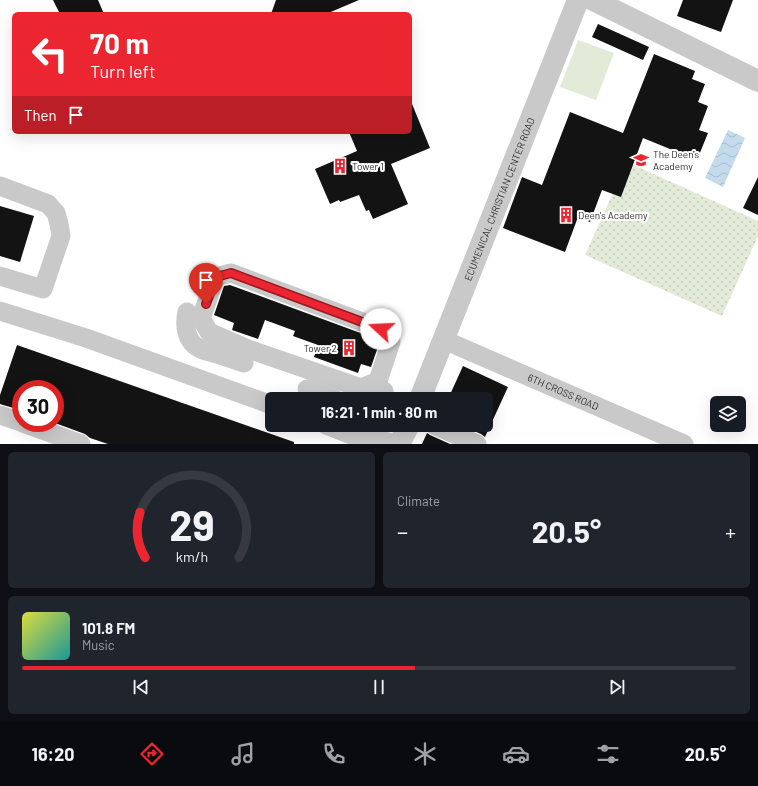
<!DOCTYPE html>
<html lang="en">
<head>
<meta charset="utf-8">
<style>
  :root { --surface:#171b24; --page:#20242c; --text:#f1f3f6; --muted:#9ea1a6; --line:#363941; --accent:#eb2631 }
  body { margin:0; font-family:Barlow,sans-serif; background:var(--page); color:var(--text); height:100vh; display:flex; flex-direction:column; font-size:15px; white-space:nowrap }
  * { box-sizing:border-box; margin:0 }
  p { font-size:13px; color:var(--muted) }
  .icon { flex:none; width:22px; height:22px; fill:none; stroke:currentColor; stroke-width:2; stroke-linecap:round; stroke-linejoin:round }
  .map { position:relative; height:444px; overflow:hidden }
  .drawer { display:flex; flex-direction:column; gap:8px; padding:8px; background:#0d0f14; flex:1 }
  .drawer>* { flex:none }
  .banner { position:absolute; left:12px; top:12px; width:400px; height:122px; border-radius:6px; box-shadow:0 4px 16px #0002; background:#eb2631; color:#fff; overflow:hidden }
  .tools { position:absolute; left:710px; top:396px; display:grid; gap:8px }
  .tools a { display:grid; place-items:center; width:36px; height:36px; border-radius:6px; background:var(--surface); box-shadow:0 4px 16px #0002; font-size:20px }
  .speed { position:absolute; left:12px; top:380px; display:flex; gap:8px; font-size:20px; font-weight:700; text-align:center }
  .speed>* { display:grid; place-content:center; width:52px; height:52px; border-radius:50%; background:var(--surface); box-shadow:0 4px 16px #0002; line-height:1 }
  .speed .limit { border:6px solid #d22; background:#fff; color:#111 }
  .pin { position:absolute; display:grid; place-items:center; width:34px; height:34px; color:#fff; margin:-41px -17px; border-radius:50% 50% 50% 0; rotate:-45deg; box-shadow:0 0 4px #0007 }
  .pin .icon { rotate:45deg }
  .me { position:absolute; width:44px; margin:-22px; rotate:290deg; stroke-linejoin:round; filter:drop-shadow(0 0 3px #0008) }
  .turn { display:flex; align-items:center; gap:14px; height:84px; padding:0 12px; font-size:18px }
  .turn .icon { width:52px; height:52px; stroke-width:2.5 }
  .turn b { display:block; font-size:28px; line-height:34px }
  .then { display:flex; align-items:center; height:38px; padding:0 12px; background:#0003; gap:8px; font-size:15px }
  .big { font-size:30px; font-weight:700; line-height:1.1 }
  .drawer .widget { flex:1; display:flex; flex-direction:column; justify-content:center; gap:6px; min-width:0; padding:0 14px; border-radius:6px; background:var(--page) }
  .drawer .dial { align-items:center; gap:0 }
  .dial svg { height:104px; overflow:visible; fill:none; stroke:var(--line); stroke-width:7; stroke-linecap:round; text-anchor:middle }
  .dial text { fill:var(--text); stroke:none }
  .song { display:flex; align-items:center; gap:12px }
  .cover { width:48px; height:48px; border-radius:6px; background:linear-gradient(135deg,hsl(60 70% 55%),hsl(180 70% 35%)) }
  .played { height:4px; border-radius:2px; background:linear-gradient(90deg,var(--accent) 55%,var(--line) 55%) }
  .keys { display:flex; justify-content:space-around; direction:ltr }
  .heat { display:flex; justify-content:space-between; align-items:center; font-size:22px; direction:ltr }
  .drawer .tiles { flex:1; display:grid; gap:8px; grid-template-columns:1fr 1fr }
  .widget:last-child { grid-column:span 2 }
  .trip { position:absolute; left:265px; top:392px; width:228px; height:40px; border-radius:6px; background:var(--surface); box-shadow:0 4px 16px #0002; font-weight:700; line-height:40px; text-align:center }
  .dock { display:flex; height:64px; justify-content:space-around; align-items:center; background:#090b0e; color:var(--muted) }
  .dock .icon { width:28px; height:28px }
  .dock .on { color:var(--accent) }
  .dock b { font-size:18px; color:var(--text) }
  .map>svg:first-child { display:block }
  .grass { fill:url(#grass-dots) }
  .pitch { fill:#e2ead8 }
  .water { fill:url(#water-waves) }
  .building { fill:#131313 }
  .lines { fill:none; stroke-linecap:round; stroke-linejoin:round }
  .minor { stroke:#c9c9c9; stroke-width:19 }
  .tertiary { stroke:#c9c9c9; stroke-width:22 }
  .route-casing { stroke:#991920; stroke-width:10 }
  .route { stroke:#eb2631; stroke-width:7 }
  .labels { text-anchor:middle; stroke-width:4; stroke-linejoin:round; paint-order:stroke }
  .poi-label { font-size:10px; fill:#2c2c2c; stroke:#fff; text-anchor:start }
  .street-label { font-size:10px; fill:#2c2c2c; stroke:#fff }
</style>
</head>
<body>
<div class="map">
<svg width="758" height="444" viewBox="0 0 758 444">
  <defs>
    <pattern id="grass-dots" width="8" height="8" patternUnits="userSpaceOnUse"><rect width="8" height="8" fill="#e2ead8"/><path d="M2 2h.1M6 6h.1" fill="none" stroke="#c2c9ba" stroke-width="1.8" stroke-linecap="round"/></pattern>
    <pattern id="water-waves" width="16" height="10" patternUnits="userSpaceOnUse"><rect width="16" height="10" fill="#c3dbec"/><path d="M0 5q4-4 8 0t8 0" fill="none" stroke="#a8bccb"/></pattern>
  </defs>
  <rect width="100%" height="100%" fill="#fff"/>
  <path class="grass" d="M627 162 758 221V236L722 316 585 255Z"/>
  <path class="pitch" d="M578 40 614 53 596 100 560 87Z"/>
  <path class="water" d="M728 130 745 138 723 187 705 178Z"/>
  <path class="building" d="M53 0H98L104 14H60Z
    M276 0H359L326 14H271Z
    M683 0H733L721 32 677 16Z
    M598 24 649 47 643 60 592 37Z
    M654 54 695 71 692 79 705 84 698 102 708 106 699 130 708 133 697 160 643 138 621 197 602 190 590 222 578 217 565 252 503 228 522 177 542 185 570 112 623 133Z
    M410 99 430 148 391 164 408 204 373 219 369 210 366 211 359 195 340 202 339 200 330 204 315 169 357 151 349 132H410Z
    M758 177V215L743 208Z
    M0 206 34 216 20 262 0 256Z
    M230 285 374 338 379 344 371 367 361 364 358 373 314 357 318 345 293 336 295 331 265 320 258 339 232 330 234 323 214 315 224 286Z
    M17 345 294 442V444H108L90 438 85 434 55 423V389H21V410L3 405 0 404V395Z
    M463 366 508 387 485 437 481 434 461 425H486V399H448Z
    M427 433 430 435 450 444H422Z"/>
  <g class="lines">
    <g class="minor">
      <path d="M0 186 48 204 56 213 59 224 61 236 43 289 0 276"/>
      <path d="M231 273 381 329 391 342 378 381 361 388 248 349 209 332 201 318 216 277Z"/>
      <path d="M0 311 86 338 272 405"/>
      <path d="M187 312C184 325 186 342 199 348 204 351 211 352 217 354 226 357 235 360 244 363"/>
      <path id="s1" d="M444 340 684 444"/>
      <path d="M307 389 335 399"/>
      <path d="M381 399 384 391"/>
      <path d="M0 415 21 422"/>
      <path d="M23 423 81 444"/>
      <path d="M326 425 364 440"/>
      <path d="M434 425 477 444"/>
      <path d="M368 444 364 440 380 439 393 444"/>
    </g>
    <g class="tertiary">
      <path d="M593 0 758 81"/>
      <path id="s2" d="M420 399 578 0"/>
      <path d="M399 444 409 425"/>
    </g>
  </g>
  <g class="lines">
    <g class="route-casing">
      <path id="route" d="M206 304 216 277 231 273 381 329"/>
    </g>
    <use href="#route" class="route"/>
  </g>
  <defs>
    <g id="school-bare" transform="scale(1.2)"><path d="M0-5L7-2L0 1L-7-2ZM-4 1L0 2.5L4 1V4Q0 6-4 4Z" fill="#eb2631" stroke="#fff" stroke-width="2.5" paint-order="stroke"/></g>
    <g id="building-bare" transform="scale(1.2)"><path d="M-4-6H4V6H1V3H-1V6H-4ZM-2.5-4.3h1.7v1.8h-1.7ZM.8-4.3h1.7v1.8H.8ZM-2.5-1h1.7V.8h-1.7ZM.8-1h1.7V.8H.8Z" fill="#eb2631" stroke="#fff" stroke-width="2.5" paint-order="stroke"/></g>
  </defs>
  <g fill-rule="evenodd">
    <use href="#school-bare" x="641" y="160"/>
    <use href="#building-bare" x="340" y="166"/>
    <use href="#building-bare" x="566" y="215"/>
    <use href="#building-bare" x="349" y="348"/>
  </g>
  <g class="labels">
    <g class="poi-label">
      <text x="653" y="158">The Deen's<tspan x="653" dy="12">Academy</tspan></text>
      <text x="352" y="170">Tower 1</text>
      <text x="578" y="219">Deen's Academy</text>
      <text x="337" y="352" text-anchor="end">Tower 2</text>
    </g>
    <g class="street-label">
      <text dy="4" stroke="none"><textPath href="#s2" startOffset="215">ECUMENICAL CHRISTIAN CENTER ROAD</textPath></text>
      <text dy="4" stroke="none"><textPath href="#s1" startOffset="130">6TH CROSS ROAD</textPath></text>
    </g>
  </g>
</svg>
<div class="tools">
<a><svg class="icon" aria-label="layers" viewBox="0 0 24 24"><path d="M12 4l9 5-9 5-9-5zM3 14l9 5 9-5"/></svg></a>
</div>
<div class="speed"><div class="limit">30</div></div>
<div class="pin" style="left:206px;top:304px;background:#d93025"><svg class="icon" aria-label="arrive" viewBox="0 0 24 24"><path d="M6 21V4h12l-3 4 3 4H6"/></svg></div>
<svg class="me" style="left:381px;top:329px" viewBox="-20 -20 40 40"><circle r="19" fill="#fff"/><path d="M0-13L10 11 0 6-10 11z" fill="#eb2631"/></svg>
<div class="trip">16:21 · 1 min · 80 m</div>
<div class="banner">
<div class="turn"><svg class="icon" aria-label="left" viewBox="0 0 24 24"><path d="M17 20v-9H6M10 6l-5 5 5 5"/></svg><div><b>70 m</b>Turn left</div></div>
<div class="then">Then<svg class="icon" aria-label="arrive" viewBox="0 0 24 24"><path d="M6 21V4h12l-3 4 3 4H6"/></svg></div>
</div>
</div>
<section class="drawer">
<div class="tiles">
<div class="widget dial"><svg viewBox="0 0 100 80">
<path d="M14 69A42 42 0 1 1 86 69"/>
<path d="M14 69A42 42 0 0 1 10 34" stroke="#eb2631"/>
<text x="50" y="56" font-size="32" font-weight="700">29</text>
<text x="50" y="72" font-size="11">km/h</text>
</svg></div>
<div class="widget"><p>Climate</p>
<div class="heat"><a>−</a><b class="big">20.5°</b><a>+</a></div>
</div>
<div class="widget">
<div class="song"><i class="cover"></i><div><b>101.8 FM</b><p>Music</p></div></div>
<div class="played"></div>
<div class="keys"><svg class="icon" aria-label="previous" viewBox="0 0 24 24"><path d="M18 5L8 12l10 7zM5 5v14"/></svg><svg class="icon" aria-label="pause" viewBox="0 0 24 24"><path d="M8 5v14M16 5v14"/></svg><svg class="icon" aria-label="next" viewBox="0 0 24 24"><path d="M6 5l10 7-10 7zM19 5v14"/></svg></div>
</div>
</div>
</section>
<nav class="dock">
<b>16:20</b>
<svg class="icon on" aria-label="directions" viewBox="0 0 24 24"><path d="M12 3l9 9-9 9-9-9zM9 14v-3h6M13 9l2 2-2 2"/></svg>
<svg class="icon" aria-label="music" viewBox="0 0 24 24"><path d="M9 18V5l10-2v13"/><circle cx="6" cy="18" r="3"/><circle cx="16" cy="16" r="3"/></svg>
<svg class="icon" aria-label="phone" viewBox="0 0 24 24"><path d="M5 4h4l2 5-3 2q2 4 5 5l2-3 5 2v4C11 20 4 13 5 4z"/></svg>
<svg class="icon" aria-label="climate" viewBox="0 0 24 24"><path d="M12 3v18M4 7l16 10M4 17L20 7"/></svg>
<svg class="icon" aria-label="car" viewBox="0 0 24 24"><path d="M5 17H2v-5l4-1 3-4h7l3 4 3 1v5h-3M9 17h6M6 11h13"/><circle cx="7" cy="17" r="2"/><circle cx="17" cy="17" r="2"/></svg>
<svg class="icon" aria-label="filters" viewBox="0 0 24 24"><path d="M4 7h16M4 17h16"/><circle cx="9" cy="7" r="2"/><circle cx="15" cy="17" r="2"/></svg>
<b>20.5°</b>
</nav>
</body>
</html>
